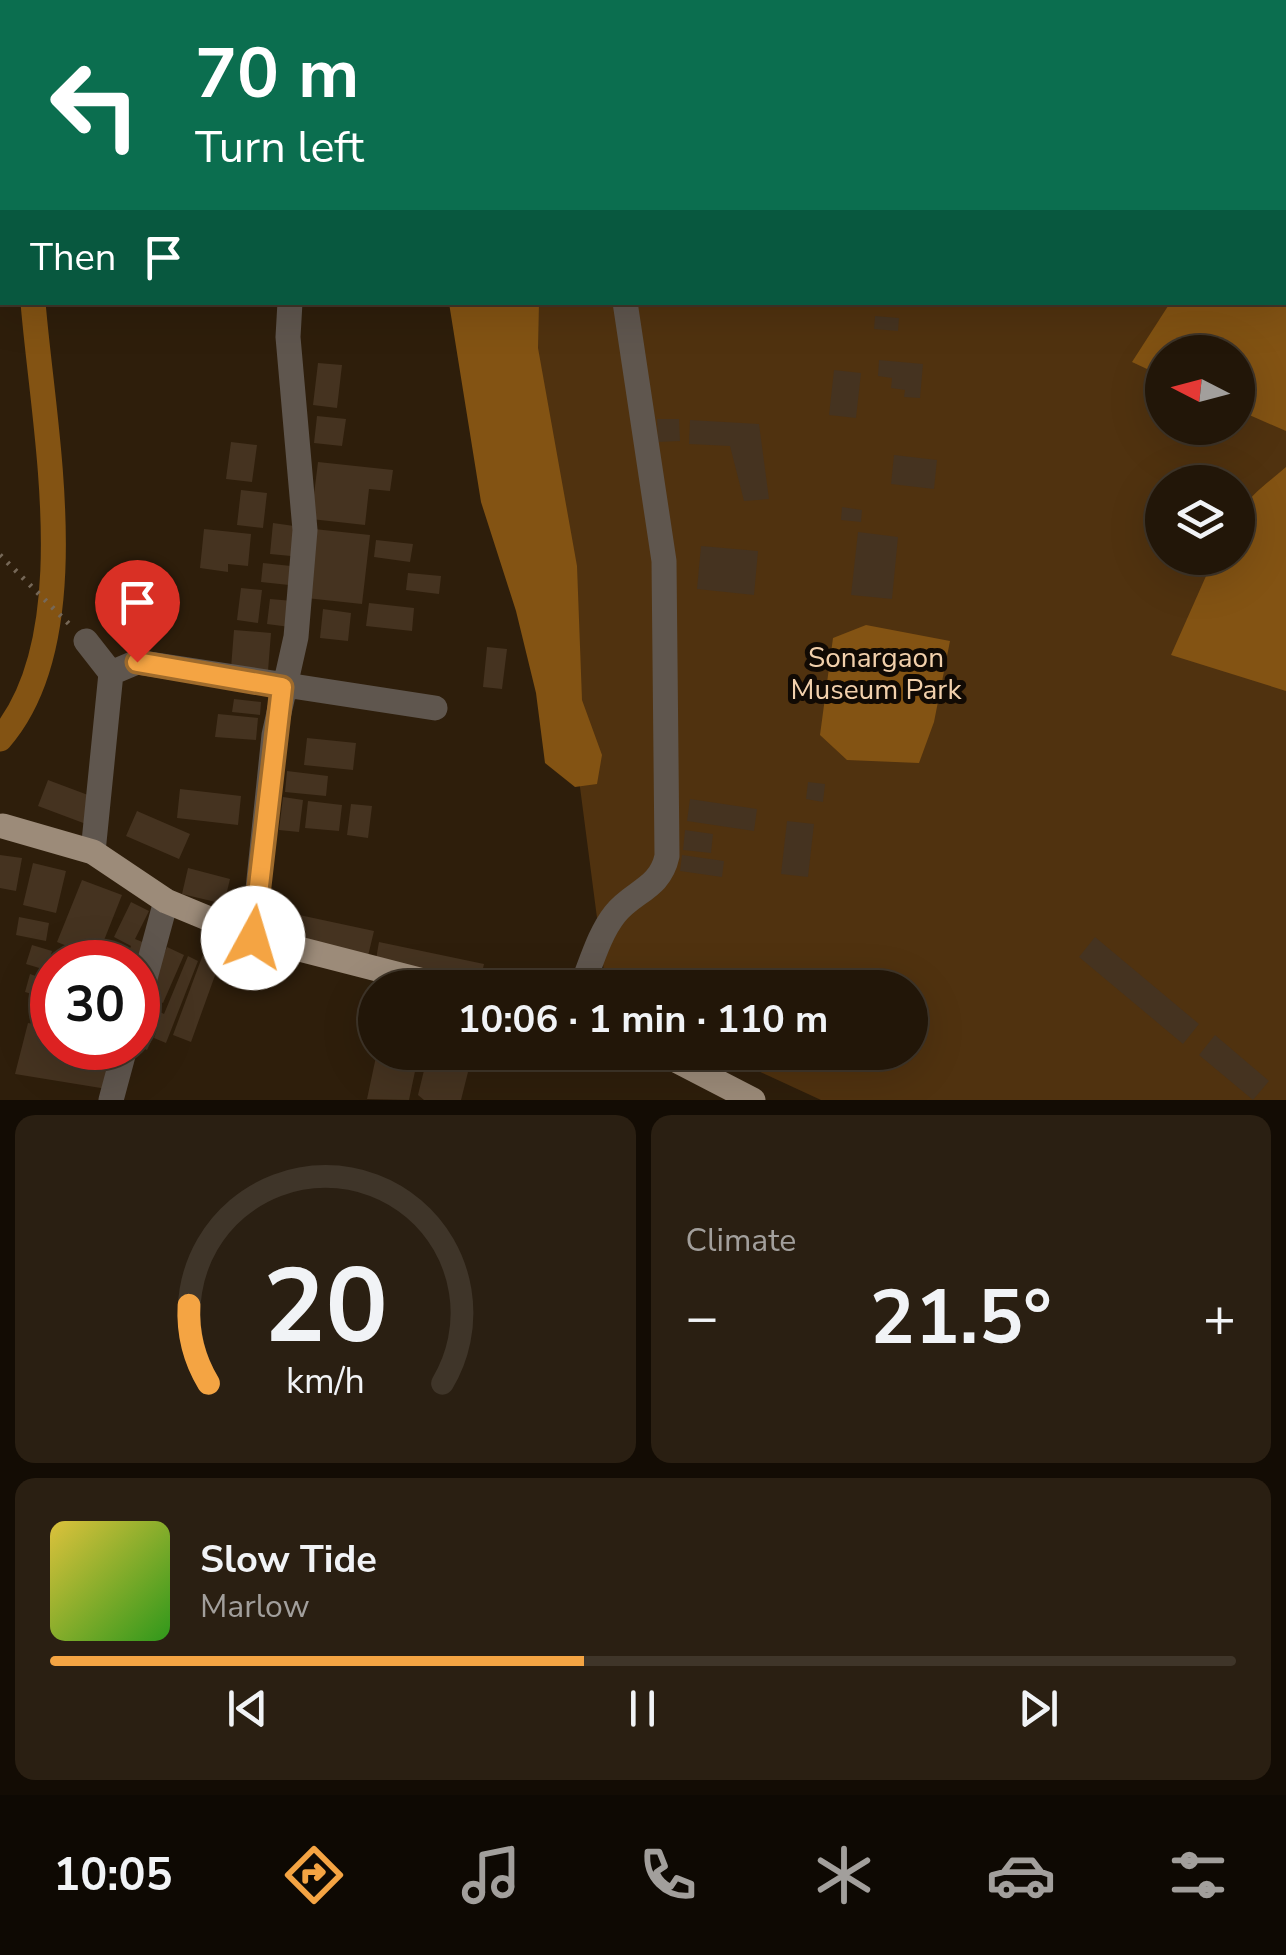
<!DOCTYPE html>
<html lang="en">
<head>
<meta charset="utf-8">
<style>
  :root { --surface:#221608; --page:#2a1f12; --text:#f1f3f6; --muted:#a29f9c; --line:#3f3529; --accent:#f4a443 }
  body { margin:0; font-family:"Nunito Sans",sans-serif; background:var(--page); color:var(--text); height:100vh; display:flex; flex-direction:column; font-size:38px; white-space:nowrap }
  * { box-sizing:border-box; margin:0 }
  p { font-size:32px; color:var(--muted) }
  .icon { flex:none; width:55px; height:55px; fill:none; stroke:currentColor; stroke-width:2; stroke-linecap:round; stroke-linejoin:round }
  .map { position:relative; height:1100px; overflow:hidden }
  .drawer { display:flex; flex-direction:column; gap:15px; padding:15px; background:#130c04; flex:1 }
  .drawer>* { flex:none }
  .banner { position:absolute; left:0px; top:0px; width:1288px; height:305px; box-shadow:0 10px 40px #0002,0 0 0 2px var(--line); background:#0b6e4f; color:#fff; overflow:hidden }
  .needle { width:65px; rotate:276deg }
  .fabs { position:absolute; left:1145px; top:335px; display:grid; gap:20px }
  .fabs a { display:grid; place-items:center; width:110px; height:110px; border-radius:50%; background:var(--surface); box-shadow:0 10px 40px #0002,0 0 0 2px var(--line); font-size:50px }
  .speed { position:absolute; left:30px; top:940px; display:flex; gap:20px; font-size:50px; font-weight:700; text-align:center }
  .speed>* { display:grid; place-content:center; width:130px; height:130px; border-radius:50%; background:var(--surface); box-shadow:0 10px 40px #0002,0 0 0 2px var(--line); line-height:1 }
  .speed .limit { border:15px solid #d22; background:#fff; color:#111 }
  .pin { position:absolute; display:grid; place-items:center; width:85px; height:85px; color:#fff; margin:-102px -42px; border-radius:50% 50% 50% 0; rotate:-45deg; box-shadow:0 0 10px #0007 }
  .pin .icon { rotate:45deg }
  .me { position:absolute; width:110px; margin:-55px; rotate:6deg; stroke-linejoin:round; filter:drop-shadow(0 0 8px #0008) }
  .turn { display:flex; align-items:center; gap:35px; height:210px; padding:0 30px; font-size:45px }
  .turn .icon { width:130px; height:130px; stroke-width:2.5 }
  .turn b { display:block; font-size:70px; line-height:85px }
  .then { display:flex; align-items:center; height:95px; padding:0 30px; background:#0003; gap:20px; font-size:38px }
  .big { font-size:75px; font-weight:700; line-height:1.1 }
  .drawer .card { flex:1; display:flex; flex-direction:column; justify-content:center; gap:15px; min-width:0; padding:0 35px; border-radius:20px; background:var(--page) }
  .drawer .dial { align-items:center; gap:0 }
  .dial svg { height:260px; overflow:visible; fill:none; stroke:var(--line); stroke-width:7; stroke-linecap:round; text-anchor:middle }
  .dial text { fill:var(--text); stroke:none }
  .song { display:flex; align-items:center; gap:30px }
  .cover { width:120px; height:120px; border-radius:15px; background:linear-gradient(135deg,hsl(50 70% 55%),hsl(110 70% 35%)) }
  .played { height:10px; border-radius:5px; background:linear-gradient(90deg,var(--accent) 45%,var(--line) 45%) }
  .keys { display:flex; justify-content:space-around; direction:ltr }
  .heat { display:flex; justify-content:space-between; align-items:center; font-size:55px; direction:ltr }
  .drawer .tiles { flex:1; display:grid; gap:15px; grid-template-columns:1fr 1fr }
  .card:last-child { grid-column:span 2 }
  .trip { position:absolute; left:358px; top:970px; width:570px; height:100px; border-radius:50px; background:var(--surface); box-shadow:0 10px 40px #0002,0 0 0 2px var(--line); font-weight:700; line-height:100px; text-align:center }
  .tabs { display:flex; height:160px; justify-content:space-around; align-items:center; background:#0e0903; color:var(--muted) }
  .tabs .icon { width:70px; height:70px }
  .tabs .active { color:var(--accent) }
  .tabs b { font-size:45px; color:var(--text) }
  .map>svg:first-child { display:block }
  .green { fill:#50320f; fill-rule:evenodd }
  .water { fill:#835313 }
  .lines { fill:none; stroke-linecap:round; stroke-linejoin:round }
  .canal { stroke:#835313; stroke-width:25 }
  .building { fill:#453320 }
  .path { stroke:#766858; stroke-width:5; stroke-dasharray:2.5 8; stroke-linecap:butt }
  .minor { stroke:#5f564e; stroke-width:25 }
  .major { stroke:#9c8b79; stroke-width:25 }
  .route-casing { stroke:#9f6b2c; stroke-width:25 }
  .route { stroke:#f4a443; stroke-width:18 }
  .labels { text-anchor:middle; stroke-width:10; stroke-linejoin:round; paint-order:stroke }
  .park-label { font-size:28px; fill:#f2d0ac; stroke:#110a04 }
</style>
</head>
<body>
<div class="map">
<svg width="1286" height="1100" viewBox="0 0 1286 1100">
  <rect width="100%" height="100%" fill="#2e1e0b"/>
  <path class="green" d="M477 0H1286V1100H821L719 1053 910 1052V988L606 987 517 303 1285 302V2ZM1162 352H1238V428H1162ZM1162 482H1238V558H1162Z"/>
  <path class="water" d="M1286 233V431L1238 410V352H1162V376L1132 362 1170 303 1285 302Z
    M449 303H539L538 348 577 566 582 700 602 755 597 784 575 787 545 763 536 693 516 611 481 502Z
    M1286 467V691L1171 655 1214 558H1238C1238 500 1244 503 1286 467Z
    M866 625 950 641 934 722 919 763 847 760 820 735 833 638Z"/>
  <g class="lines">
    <path class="canal" d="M34 0V2
      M0 739C88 638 43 427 33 302"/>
  </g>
  <path class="building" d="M875 316 899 318 898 331 874 329Z
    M879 360 923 364 920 398 904 397 905 390 891 388 892 378 878 376Z
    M318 363 342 365 337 408 313 405Z
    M834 370 861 373 856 418 829 415Z
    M317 416 346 419 342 446 314 443Z
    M657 419H679L680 441 658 442Z
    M690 420 759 424 769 499 744 501 730 446 689 444Z
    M231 442 257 445 252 482 226 479Z
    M894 455 937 460 934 489 891 484Z
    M318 462 393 470 390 491 369 489 365 525 311 519Z
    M241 490 267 493 263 528 237 525Z
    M842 507 862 510 861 522 841 520Z
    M273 523 294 526 291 556 270 554Z
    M204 529 251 534 248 566 228 564V572L200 568Z
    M314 529 370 535 362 604 306 598Z
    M858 532 898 537 892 599 851 595Z
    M376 540 413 544 410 562 374 557Z
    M701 546 758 551 754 595 697 589Z
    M263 563 291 566 289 585 261 582Z
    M408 573 441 576 439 594 406 590Z
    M241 588 262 590 258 623 237 620Z
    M270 599 293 601 290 627 267 624Z
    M369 603 414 608 412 631 366 626Z
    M323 609 351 613 348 641 320 638Z
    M234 630 271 633 268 671 231 668Z
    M487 647 507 649 502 689 483 687Z
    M234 699 261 702 260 715 232 712Z
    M218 714 258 718 256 740 215 737Z
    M307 738 356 743 353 770 304 765Z
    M287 771 328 776 326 796 285 792Z
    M48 780 96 798 86 824 38 806Z
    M808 782 825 784 823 802 806 799Z
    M180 789 241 796 238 825 177 818Z
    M283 797 303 800 299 832 279 830Z
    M690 799 757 809 754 831 687 821Z
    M308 801 342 805 339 831 305 828Z
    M351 804 372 806 368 838 347 835Z
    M137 811 190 834 179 859 126 836Z
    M787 821 814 824 808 877 781 874Z
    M685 830 713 834 711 853 683 850Z
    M0 855 22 858 16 891 0 888Z
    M682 855 724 861 722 877 680 871Z
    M33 863 66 871 56 913 23 905Z
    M188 868 230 879 224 904 182 894Z
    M82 880 122 895 97 958 57 942Z
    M131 902 149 911 135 939 150 945 138 962H100L110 943 128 953 131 946 114 937Z
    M290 913 374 931 368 956 285 939Z
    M19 917 49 923 46 941 16 935Z
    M1095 937 1199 1024 1183 1044 1079 957Z
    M379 942 484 964 479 986 375 965Z
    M32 945 52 951 46 970 26 964Z
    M167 947 184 955 163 1003 146 996Z
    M205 949 222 956 191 1042 173 1035Z
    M188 956 198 961 166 1043 154 1038 158 1027 147 1050 138 1045V1027L148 1006 164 1014Z
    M30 974 52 982V1000L25 992Z
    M28 1023 52 1027V1048H117L107 1089 15 1074Z
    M1215 1035 1269 1081 1253 1100 1199 1055Z
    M377 1052 418 1057 409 1100 367 1099Z
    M427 1058 469 1068 461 1100H424L418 1095Z"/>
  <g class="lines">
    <path class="path" d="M0 555 69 624"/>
    <path class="minor" d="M298 0V2
      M715 0V2
      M86 641 111 673 93 852
      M111 673 137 662 435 708
      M253 937 274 735 296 637 305 530 288 337 290 302
      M581 988C591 964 599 934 615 914 633 891 660 889 667 856L664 561 625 302
      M138 1004 166 901
      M111 1100 125 1048"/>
    <path class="major" d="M3 826 93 852 166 901 253 937 451 988
      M660 1052 753 1100"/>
  </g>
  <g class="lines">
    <g class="route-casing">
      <path id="route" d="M137 662 282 687 253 938"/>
    </g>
    <use href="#route" class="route"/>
  </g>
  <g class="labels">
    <g class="park-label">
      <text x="876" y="667">Sonargaon<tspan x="876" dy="32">Museum Park</tspan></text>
    </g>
  </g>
</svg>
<div class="fabs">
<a><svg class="needle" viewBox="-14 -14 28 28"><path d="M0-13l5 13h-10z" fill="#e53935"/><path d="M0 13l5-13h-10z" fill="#a29f9c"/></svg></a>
<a><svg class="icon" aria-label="layers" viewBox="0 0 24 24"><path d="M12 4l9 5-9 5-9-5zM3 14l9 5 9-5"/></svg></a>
</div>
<div class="speed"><div class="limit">30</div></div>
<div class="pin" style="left:137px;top:662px;background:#d93025"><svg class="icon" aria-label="arrive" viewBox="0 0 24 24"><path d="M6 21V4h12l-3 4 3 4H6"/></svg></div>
<svg class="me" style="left:253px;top:938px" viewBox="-20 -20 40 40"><circle r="19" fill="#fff"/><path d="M0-13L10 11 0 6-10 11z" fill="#f4a443"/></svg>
<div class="trip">10:06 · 1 min · 110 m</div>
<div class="banner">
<div class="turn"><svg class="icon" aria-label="left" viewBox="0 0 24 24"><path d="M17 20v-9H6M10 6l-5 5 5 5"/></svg><div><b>70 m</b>Turn left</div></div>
<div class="then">Then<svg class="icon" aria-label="arrive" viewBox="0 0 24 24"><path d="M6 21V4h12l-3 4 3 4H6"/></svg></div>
</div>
</div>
<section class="drawer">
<div class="tiles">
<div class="card dial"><svg viewBox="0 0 100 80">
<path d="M14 69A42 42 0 1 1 86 69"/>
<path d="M14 69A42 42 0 0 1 8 45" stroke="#f4a443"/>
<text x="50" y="56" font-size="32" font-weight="700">20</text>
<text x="50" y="72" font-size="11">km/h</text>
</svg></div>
<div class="card"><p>Climate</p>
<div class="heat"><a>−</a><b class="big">21.5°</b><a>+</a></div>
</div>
<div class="card">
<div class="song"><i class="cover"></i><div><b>Slow Tide</b><p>Marlow</p></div></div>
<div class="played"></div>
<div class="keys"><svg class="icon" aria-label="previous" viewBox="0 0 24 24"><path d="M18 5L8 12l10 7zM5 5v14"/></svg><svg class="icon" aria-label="pause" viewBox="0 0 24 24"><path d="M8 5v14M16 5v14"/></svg><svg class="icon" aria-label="next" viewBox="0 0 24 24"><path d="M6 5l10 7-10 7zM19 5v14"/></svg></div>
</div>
</div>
</section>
<nav class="tabs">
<b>10:05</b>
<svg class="icon active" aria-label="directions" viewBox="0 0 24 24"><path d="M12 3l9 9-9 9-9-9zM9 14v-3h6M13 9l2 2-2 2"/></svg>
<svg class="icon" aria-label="music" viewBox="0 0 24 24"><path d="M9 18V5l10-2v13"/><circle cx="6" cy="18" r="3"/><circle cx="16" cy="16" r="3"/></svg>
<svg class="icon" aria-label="phone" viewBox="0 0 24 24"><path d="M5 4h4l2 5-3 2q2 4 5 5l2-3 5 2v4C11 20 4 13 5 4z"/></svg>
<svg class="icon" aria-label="climate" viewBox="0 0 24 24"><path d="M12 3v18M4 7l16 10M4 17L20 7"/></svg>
<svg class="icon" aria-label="car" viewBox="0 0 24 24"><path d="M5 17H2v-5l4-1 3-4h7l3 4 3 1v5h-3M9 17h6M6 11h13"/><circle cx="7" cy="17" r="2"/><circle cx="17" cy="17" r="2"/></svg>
<svg class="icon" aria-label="filters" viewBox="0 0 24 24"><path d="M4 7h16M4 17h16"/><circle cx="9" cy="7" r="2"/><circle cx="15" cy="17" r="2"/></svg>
</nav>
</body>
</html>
